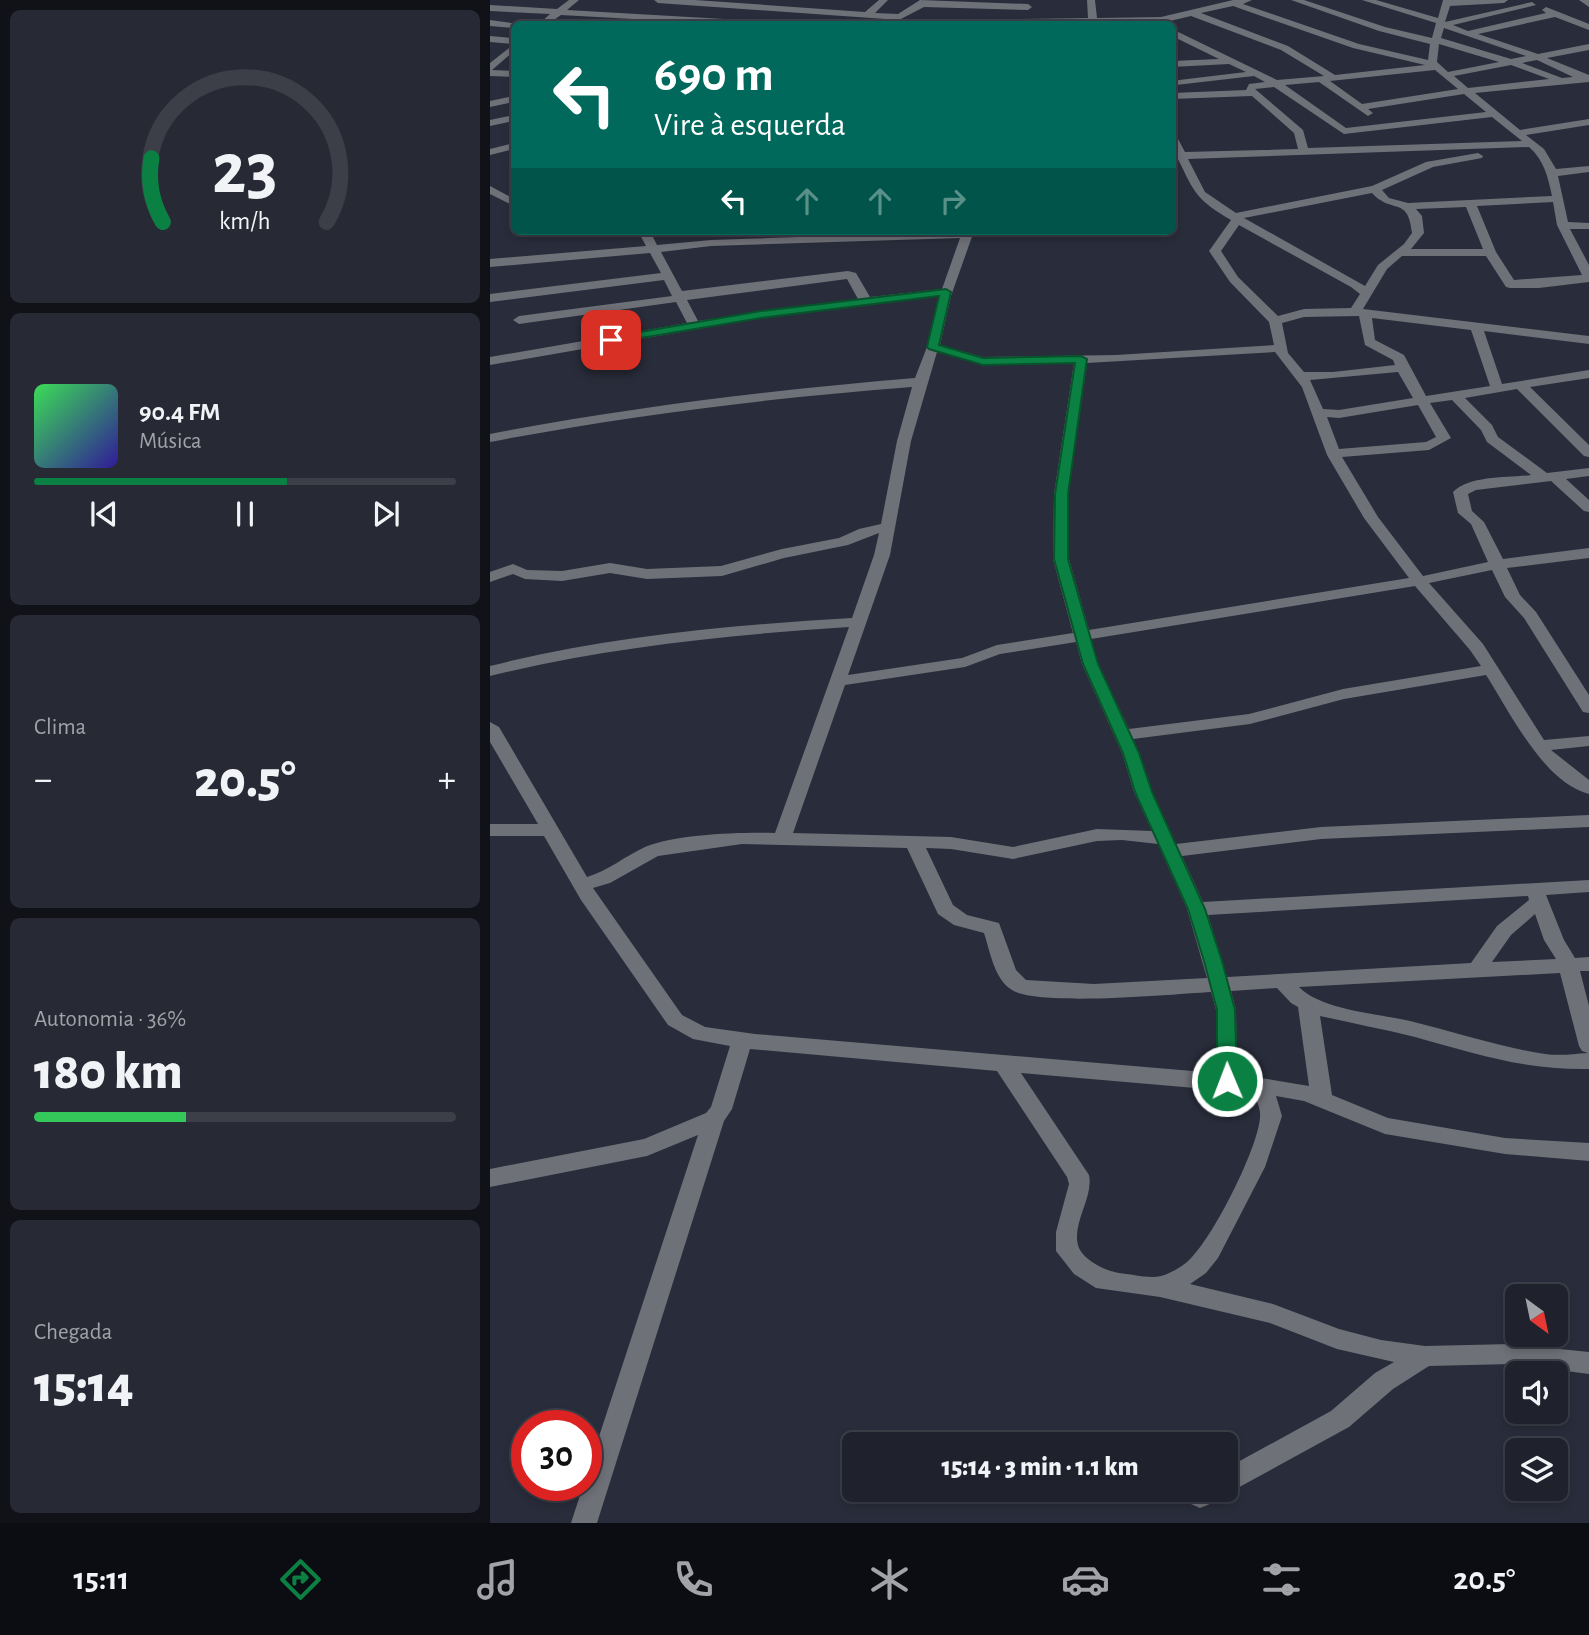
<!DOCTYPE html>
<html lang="pt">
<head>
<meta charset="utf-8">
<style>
  :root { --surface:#1f212c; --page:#272934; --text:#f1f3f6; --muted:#a1a3a9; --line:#3c3e48; --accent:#0b8043 }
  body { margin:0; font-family:"Alegreya Sans",sans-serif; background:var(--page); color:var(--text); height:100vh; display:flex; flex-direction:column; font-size:26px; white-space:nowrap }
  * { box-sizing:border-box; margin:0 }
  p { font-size:23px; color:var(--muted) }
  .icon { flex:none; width:38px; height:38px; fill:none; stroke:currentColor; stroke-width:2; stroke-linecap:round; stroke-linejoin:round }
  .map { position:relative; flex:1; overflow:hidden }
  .panel { display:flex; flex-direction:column; gap:10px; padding:10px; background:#111218; width:490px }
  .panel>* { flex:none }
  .hud { position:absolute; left:21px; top:21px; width:665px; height:214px; border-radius:10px; box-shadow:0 4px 10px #0003,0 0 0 2px var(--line); background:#00695c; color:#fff; overflow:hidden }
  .needle { width:46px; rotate:147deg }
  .fabs { position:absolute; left:1015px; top:1284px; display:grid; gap:14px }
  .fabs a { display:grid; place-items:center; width:63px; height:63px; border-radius:10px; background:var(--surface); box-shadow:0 4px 10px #0003,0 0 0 2px var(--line); font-size:35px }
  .speed { position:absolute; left:21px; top:1410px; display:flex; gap:14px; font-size:35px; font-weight:700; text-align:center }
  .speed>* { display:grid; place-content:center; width:91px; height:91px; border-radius:50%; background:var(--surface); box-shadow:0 4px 10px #0003,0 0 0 2px var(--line); line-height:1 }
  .speed .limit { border:10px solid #d22; background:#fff; color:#111 }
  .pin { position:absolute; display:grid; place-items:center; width:60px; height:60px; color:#fff; margin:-30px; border-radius:14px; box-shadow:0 4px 10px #0006 }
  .me { position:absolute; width:77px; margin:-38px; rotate:359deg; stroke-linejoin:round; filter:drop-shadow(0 0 5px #0008) }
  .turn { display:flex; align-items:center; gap:24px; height:147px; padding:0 28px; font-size:32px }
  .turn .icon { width:91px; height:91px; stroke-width:2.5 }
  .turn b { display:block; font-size:49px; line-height:60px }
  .lanes { display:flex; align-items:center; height:66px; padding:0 28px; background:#0003; justify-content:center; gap:35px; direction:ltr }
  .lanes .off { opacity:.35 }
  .big { font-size:52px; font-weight:800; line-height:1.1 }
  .panel .tile { flex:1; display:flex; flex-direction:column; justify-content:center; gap:10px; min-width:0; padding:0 24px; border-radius:10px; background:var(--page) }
  .panel .dial { align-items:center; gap:0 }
  .dial svg { height:182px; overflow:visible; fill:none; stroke:var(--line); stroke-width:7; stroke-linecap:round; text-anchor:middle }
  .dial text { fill:var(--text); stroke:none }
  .song { display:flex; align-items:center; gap:21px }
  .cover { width:84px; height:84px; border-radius:10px; background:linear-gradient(135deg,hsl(130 70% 55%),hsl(250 70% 35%)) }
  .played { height:7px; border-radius:4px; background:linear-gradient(90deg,var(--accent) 60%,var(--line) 60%) }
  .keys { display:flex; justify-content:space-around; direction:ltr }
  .heat { display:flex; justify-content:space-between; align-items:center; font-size:38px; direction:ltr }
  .charge { height:10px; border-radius:5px; background:linear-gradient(90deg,#34c759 36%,var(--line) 0) }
  .trip { position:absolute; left:352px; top:1432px; width:396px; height:70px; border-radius:10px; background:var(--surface); box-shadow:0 4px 10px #0003,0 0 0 2px var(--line); font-weight:800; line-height:70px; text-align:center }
  .menu { display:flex; height:112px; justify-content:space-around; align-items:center; background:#0c0d12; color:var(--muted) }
  .menu .icon { width:49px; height:49px }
  .menu .active { color:var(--accent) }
  .menu b { font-size:32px; color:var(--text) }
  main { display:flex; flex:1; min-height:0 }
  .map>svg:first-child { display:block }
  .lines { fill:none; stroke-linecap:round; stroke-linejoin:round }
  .minor { fill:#6f7178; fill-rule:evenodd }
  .route { fill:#0b8043; stroke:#07532c; stroke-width:2 }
</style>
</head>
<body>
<main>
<section class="panel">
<div class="tile dial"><svg viewBox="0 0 100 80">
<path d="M14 69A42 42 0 1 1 86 69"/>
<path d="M14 69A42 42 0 0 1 9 41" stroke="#0b8043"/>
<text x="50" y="56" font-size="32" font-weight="700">23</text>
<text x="50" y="72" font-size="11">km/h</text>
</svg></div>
<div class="tile">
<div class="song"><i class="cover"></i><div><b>90.4 FM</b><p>Música</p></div></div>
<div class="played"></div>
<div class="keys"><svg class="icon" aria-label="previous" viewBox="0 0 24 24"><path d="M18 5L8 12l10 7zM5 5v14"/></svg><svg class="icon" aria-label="pause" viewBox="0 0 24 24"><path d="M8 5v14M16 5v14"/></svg><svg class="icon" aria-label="next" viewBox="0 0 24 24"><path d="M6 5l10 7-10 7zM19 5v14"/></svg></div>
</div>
<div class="tile"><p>Clima</p>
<div class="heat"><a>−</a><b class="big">20.5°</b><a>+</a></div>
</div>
<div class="tile"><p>Autonomia · 36%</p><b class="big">180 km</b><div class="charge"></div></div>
<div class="tile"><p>Chegada</p><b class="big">15:14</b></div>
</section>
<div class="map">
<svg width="1099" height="1523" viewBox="0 0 1099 1523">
  <rect width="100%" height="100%" fill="#292c3a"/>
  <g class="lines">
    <path class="minor" d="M79 0H89L77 10 269 21 273 24H233L71 15 58 24H49L60 14 0 11V5L67 9Z
      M164 0H205L375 12 389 0H398L385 13 408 14 430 0 538 4 542 7 538 10 434 7 409 20 168 3Z
      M597 0H605L607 18 671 17 743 0H762L753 4 869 44 938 60 940 44 889 31 801 0H814L895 27 942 38 946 23 872 0H886L948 18 953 0H1018L1014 3 960 6 955 22 1042 2 1046 5 963 25 978 31 1056 13 1052 10 1056 7 1099 24V30L1065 17 988 34 1048 54 1099 44V50L1057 58 1099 75V82L985 93 1030 130 1099 119V125L1036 135 1054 149 1066 169 1099 166V172L1068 176 1078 222 1099 223V229H1080L1099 265V282L1049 288H1020L1016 287 996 256H912L897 269 873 309 1099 336V344L994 331 1012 384 1099 370V378L1040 387 1099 445V457L1094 456 1027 389 975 398 1002 425 1008 437 1057 473 1099 468V476L1076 479 1099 500V512L1094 511 1061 481 986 490 978 494 982 511 994 522 1013 559 1099 548V558L1017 568 1030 595 1046 612 1099 695V713L1093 712 1034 618 1015 597 1002 570 939 583 993 644 1054 740 1099 736V746L1061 750 1099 780V794C1053 782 1020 712 996 675L854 699 760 724 643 739 662 792 686 844 831 827 1099 815V827L831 839 692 856 713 902 1099 880V892L1056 895 1074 940 1085 958 1099 957V971H1090L1099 1006V1069C1033 1070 987 1054 925 1037 893 1029 861 1023 830 1016L842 1095 898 1118 1015 1138 1099 1143V1161L1015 1154 895 1134 814 1101 786 1096 792 1116 775 1167 728 1258 716 1273 700 1284 783 1304 849 1329 891 1340 935 1346 1022 1344 1099 1352V1374L1022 1364 939 1366 903 1389 859 1427 744 1490 733 1493C729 1501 718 1505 710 1508L701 1504 697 1496 700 1489H735V1469L841 1411 885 1373 904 1362 847 1349 780 1323 670 1297 606 1288 584 1274 566 1251V1232L579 1184 577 1177 507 1071 260 1049 242 1109 234 1121 107 1523H81L93 1486H96V1476L208 1135 157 1156 0 1187V1169L154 1139 216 1113 221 1107 240 1046 203 1039 178 1025 91 900 54 836H0V824H48L0 742V722L9 727 97 877C118 871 135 856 155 847 186 834 251 832 285 833L359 627C237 635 118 647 0 676V666C119 636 240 625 362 618L384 555 389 533 358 545 294 558 232 576 157 579 120 573 72 581 35 579 23 574 0 582V572L23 564 37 570 72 571 120 563 157 569 231 566 292 549 349 538 369 529 391 524 407 441 422 387C280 398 140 415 0 442V434C141 407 282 390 425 378L437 347 449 296 271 318 0 365V357L197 323 186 302 29 324 23 320 29 316 182 296 174 280 0 302V294L171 273 160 253 0 267V259L156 246 148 231H160L167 245 221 240 484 231 461 296 450 345 493 357 626 355 784 345 779 322 740 282 719 251 741 220C707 200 705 194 688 159H682V134L687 137 695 152 808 149 804 133 762 96 682 99V93L756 90 759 84 775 82 764 76 686 85V81L689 80 756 72 739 64 682 67V61L729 59 682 36V29L787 80 834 76 791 50 701 16 671 23 531 24 528 22 532 19 598 18ZM743 6 863 48 935 65 845 75 798 46 711 13ZM954 28 1036 56 1021 59 951 38ZM949 44 1009 62 958 72 947 62ZM1047 60 1083 77 1072 78 1032 63ZM1021 65 1059 79 978 88 964 76ZM945 70 968 89 872 104 840 81ZM829 82 878 116 883 113 878 109 974 94 996 112 856 128 795 85ZM784 87 854 134 1002 117 1032 141 818 148 813 130 765 89ZM1039 147C1054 160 1058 177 1062 196L918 203 899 198 892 190 943 167 992 158 993 156 988 153 936 162 882 186 746 213 715 192 698 159ZM882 193C902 215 918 195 922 233L914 244 888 265 875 286 754 218ZM1063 202 1067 225 1092 275 1024 280 1006 252 987 206ZM976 207 993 249H921L934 233 932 216 926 209ZM749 225 861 287 870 294 861 308 814 309 788 316 748 277 731 251ZM470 238 452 289 380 297 366 273 358 271 192 291 171 252 221 246ZM357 279 368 299 208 321 197 300ZM869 316 875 345 903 360 905 365 843 372H814L798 353 792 323 814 317ZM882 318 981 330 1000 386 936 396 914 355 885 340ZM447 352 493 365 584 363 564 494 563 559 583 633 507 645 472 658 358 675 400 555 421 441ZM785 352 812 387 837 455 874 518 919 578 599 630 579 559 578 494 597 363ZM908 372 923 398 849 410 833 409 820 380ZM962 400 991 430 997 442 1041 475C1018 478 980 475 963 492L968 513 981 524 998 562 933 576 888 517 852 457 939 450 961 438 940 403ZM928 405 946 437 936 442 849 449 837 417 849 418ZM925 586 980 650 991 666 853 689 759 714 639 729 608 664 601 639ZM586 642 592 664 632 753 644 792 662 831 607 829 523 847 461 837 303 833 355 685 475 667 510 654ZM632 840 668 844 697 909 717 978 604 984 536 980 526 970 509 923 477 915 463 905 436 848 461 849 523 859 607 841ZM252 844 417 848 448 914 464 925 494 933C500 951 504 979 522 990 549 1007 684 994 721 992L726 1010V1073L265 1034 215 1027 192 1015 103 888 120 883 168 856ZM1038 896 1039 900 1007 926 981 963 737 977 718 915ZM1045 914 1054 940 1066 959 1002 962 1021 935ZM1070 973 1089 1046 1092 1051 1098 1053C1084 1054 1069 1056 1055 1054 1009 1047 965 1032 920 1021 890 1014 831 1010 809 987ZM787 988 801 1003 808 1007 819 1086 747 1074 746 1010 741 991ZM531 1073 763 1093C767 1101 771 1109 770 1118 767 1150 725 1233 702 1257 695 1265 682 1273 671 1276 659 1279 641 1274 629 1273 616 1271 595 1261 589 1248 580 1225 604 1198 599 1175Z
      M1089 0H1099V7Z
      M0 20 28 24H24V28L0 26Z
      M0 36 24 38V44L0 42Z
      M24 44V51L2 70 24 71V77L0 76V63Z
      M24 96V102L0 107V101Z
      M24 115V121L0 126V120Z
      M24 143V149L0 155V149Z
      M0 186 24 199V206L0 194Z"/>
  </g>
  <path class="route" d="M456 289 461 292 449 345 493 358 591 356 597 359 578 494V559L608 664 649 753 662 792 715 909 732 961 745 1010 747 1081 744 1086 737 1088 730 1086 727 1081V1010L714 961 698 909 645 792 633 753 593 664 564 559 565 494 585 363 493 365 439 349 437 347 449 296 271 318 121 343 115 340 121 337 271 311Z"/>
</svg>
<div class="fabs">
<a><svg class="needle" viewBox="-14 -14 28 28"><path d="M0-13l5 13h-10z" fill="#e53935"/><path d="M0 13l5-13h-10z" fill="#a1a3a9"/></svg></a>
<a><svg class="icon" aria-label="sound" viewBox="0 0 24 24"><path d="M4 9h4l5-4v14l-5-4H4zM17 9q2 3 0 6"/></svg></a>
<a><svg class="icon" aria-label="layers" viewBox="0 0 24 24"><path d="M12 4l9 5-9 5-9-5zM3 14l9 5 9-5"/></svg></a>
</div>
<div class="speed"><div class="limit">30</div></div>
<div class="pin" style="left:121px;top:340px;background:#d93025"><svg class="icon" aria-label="arrive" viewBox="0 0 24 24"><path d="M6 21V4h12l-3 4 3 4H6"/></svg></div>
<svg class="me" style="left:737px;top:1081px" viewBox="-20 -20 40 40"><circle r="17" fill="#0b8043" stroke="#fff" stroke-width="3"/><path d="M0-11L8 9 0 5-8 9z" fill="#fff"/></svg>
<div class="trip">15:14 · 3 min · 1.1 km</div>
<div class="hud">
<div class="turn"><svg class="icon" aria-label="left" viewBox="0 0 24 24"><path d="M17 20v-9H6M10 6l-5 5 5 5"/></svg><div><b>690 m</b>Vire à esquerda</div></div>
<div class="lanes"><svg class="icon" aria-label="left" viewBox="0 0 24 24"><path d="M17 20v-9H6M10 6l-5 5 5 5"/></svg><svg class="icon off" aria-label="ahead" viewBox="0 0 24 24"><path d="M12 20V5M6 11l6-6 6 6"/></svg><svg class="icon off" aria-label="ahead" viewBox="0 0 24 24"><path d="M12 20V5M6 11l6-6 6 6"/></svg><svg class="icon off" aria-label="right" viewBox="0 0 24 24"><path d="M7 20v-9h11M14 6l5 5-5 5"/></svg></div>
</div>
</div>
</main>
<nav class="menu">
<b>15:11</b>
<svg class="icon active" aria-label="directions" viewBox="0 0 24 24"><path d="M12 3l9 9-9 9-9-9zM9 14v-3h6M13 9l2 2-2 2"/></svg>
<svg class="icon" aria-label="music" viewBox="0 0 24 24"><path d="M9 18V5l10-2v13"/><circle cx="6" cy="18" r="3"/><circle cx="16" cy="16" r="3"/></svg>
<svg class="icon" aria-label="phone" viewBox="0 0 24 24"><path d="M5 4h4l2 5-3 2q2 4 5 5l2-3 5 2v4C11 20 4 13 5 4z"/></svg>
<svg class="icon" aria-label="climate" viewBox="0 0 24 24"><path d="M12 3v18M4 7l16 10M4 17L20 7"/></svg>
<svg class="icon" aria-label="car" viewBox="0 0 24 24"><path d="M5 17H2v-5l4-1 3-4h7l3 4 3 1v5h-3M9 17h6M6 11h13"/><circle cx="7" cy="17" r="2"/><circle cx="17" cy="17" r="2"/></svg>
<svg class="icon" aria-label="filters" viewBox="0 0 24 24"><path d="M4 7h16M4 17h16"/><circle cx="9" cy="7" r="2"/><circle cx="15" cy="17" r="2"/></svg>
<b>20.5°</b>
</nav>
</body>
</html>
